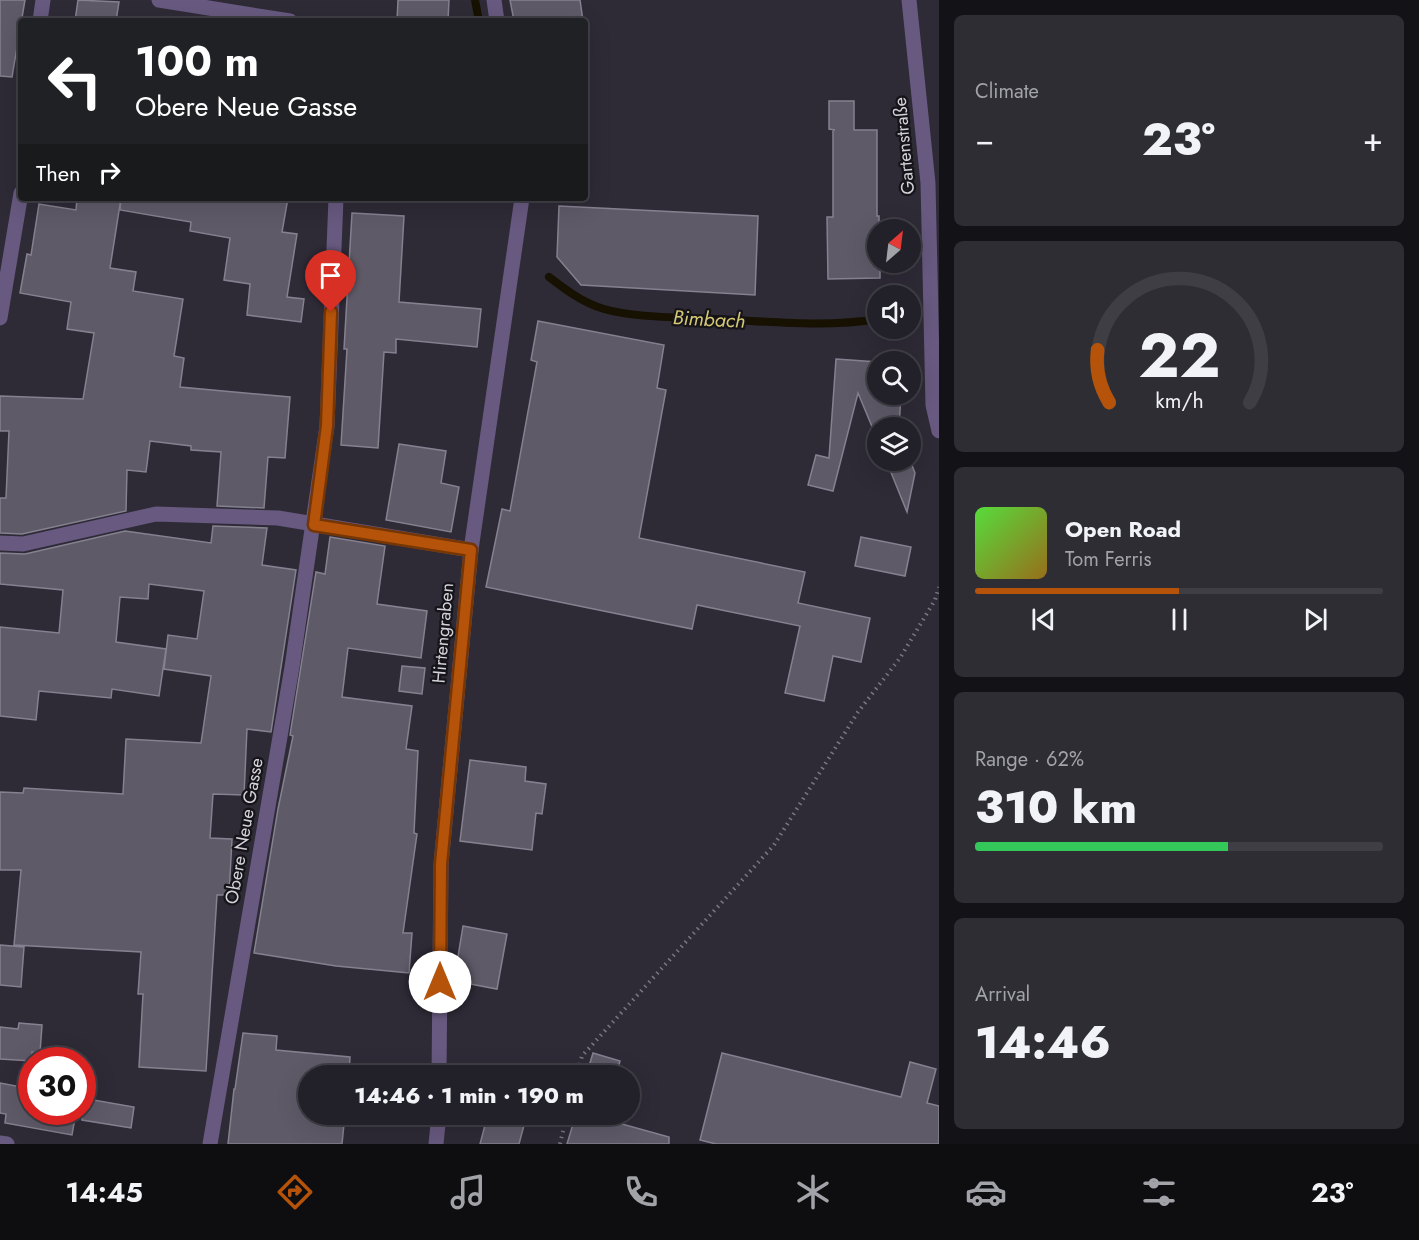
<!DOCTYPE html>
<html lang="en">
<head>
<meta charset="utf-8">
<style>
  :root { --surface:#222028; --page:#2e2d34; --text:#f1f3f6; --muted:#a2a3a8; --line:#3f3e45; --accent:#b45309 }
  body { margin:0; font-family:Jost,sans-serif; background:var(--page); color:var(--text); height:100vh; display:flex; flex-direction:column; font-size:22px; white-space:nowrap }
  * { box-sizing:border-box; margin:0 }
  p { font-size:20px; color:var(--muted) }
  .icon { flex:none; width:33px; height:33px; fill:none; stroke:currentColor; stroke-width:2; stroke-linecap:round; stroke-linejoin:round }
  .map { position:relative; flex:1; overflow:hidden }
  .drawer { display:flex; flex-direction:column; gap:15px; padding:15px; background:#131216; width:480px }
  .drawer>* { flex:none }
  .top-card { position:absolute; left:18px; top:18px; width:570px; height:183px; border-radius:6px; box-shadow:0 6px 24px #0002,0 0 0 2px var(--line); background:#202124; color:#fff; overflow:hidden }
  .needle { width:39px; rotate:28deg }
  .tools { position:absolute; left:867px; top:219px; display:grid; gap:12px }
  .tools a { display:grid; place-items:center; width:54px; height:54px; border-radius:50%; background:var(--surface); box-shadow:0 6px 24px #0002,0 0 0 2px var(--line); font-size:30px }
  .speed { position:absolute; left:18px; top:1047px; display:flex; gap:12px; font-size:30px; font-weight:700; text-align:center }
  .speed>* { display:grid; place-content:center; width:78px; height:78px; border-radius:50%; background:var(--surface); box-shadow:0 6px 24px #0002,0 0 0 2px var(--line); line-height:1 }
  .speed .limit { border:9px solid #d22; background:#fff; color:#111 }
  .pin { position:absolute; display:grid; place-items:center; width:51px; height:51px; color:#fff; margin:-62px -26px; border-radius:50% 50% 50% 0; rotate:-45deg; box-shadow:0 0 6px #0007 }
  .pin .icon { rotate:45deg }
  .me { position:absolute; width:66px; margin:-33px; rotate:0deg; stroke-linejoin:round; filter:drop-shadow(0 0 4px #0008) }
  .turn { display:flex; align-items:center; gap:21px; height:126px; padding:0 18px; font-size:27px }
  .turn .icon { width:78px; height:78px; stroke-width:2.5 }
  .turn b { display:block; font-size:42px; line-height:51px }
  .then { display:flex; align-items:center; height:57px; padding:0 18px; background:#0003; gap:12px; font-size:22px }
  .big { font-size:45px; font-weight:800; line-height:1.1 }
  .drawer .widget { flex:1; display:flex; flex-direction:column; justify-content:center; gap:9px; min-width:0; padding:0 21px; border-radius:9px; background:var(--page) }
  .drawer .dial { align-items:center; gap:0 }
  .dial svg { height:156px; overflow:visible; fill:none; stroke:var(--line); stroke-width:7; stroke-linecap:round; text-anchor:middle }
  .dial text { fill:var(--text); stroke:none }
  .song { display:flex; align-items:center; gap:18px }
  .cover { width:72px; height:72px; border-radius:9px; background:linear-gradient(135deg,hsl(110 70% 55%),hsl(40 70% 35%)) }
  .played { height:6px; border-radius:3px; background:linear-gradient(90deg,var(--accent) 50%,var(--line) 50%) }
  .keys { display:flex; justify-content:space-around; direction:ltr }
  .heat { display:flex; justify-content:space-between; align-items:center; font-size:33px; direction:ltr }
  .charge { height:9px; border-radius:4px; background:linear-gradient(90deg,#34c759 62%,var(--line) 0) }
  .trip { position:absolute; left:298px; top:1065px; width:342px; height:60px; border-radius:30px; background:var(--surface); box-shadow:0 6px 24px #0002,0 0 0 2px var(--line); font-weight:800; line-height:60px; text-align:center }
  .tab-bar { display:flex; height:96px; justify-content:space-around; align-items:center; background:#0e0d10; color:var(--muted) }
  .tab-bar .icon { width:42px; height:42px }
  .tab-bar .on { color:var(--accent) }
  .tab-bar b { font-size:27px; color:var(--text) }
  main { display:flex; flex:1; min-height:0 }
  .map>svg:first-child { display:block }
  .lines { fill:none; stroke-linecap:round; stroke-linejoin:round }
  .stream { stroke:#161100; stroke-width:8 }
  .building { fill:#5f5a68; stroke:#868190; stroke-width:1.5 }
  .path { stroke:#7b7781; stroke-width:4; stroke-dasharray:1.5 4.5; stroke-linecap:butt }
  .service { stroke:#67597f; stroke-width:15 }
  .minor { stroke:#67597f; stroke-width:15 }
  .route-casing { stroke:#753606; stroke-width:15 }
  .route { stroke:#b45309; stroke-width:10 }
  .labels { text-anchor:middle; stroke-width:4.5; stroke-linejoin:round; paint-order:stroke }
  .street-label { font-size:18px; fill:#d4d2d9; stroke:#151419 }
  .water-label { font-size:20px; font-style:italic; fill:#d6c975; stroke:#151419 }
</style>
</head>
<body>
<main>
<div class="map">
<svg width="939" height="1144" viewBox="0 0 939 1144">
  <rect width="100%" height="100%" fill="#2e2a36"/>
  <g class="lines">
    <path class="stream" d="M475 0 479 21
      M549 277C566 290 583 303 604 309 635 318 680 317 713 319 767 321 824 328 878 319"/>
  </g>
  <path class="building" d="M0 0H25L12 77 0 76Z
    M78 0 119 2 116 21H75Z
    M398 0H449L448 21H397Z
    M510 0H580L583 21H514Z
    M829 101H854V130H877V216H879V230H878V262H880V278L828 279 827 217H833V130H835L829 129Z
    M77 198H121L110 268 136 272 133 291 183 299 174 356 184 358 180 387 290 397 285 458 268 457 264 508 217 506 221 452 191 450V446L150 441 146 472 127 470 126 511 22 534 0 533V498H6L9 431H0V396L83 399 94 333 67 329 71 302 20 293 27 254 31 255 39 204 76 210Z
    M121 198H288L282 232 297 234 287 297 304 299 301 322 247 315 250 284 224 280 230 238 190 231 191 222 120 210Z
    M559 206 758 216 755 295 581 285 557 257Z
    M352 213 404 216 399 302 481 309 477 347 396 339V353L384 352 378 448 341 445 347 349H344Z
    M538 321 664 345 657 388 666 390 639 538 805 572 798 603 870 618 861 662 833 656 824 701 785 693 800 626 697 605 692 629 486 587 502 509 510 511 537 362 531 360Z
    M836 359 878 362V394H901L899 428H878V441L858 393 833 491 808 485 816 455 829 458Z
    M399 444 446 451 441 483 459 487 451 532 386 520Z
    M886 460H910L915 473 907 512Z
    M213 526 267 528 262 565 296 570 271 732 247 729 244 795 213 794 210 838 232 839 229 895H217L206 1071 139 1067 143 994H138L141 952 14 945 21 870H0V792L23 793 24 788 123 794 126 739 201 743 211 676 164 669 168 635 197 639 204 591 149 584 148 599 120 597 116 642 166 649 159 696 112 689 111 698 39 691 36 720 0 716V627L59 633 63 590 0 584V553L25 554 125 531 211 543Z
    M330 537 385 546 377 604 427 611 421 658 348 648 342 697 412 706 406 749 418 751 414 833 417 834 403 933H412L409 973 336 966 254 953 278 809 293 736 290 735 316 572 325 574Z
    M861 537 911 547 905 576 855 566Z
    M402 666 425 668 422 694 399 691Z
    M470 760 526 767 525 781 546 784 542 814 536 813 532 850 460 841Z
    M463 926 507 934 497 989 454 981Z
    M0 945 24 947 21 987 0 985Z
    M19 1023 42 1025 40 1053 32 1052V1061L0 1059V1027L18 1029Z
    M243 1033 277 1036 276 1050 350 1057 349 1076H309V1114H345L342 1144H228L234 1089H235Z
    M593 1053 620 1061 616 1076H586Z
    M722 1053 901 1097 910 1062 936 1069 927 1103 939 1106V1144H716L700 1140Z
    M0 1083 32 1089V1112H76L72 1135 5 1123 6 1114 0 1113Z
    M82 1098 134 1107 131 1128 82 1120Z
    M488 1114H527L519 1144H480Z
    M576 1114H605L604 1119 669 1137V1144H567Z"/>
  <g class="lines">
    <path class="path" d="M577 1076 582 1056 774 845 858 712 900 658 935 600 939 587
      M560 1144 567 1114"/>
    <path class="service" d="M0 543 23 544 156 514 278 518 471 550"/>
    <path class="minor" d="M159 0 290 21
      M494 0 497 21
      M909 0 928 183 933 405 939 431
      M40 21 43 0
      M0 318 21 193
      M439 1076 441 864 471 550 522 198
      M0 1143 7 1144
      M210 1144 292 667 327 426 336 198
      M436 1144 439 1114"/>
  </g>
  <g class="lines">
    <g class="route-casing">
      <path id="route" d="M331 312 327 426 314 525 471 550 441 864 440 982"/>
    </g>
    <use href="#route" class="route"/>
  </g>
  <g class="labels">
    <g class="street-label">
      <text transform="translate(904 146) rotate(-95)" y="6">Gartenstraße</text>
      <text transform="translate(443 633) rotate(-85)" y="6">Hirtengraben</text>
      <text transform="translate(244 831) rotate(-80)" y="6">Obere Neue Gasse</text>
    </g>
    <g class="water-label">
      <text transform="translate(709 319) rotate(3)" y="7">Bimbach</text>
    </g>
  </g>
</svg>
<div class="tools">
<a><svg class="needle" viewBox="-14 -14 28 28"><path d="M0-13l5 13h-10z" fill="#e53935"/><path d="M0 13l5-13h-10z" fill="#a2a3a8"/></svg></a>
<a><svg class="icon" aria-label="sound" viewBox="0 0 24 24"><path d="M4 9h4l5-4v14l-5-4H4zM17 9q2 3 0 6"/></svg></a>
<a><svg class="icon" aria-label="search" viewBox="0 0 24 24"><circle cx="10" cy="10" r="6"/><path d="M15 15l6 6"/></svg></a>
<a><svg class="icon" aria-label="layers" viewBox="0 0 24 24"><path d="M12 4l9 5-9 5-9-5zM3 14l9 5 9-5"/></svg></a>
</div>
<div class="speed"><div class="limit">30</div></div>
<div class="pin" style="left:331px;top:312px;background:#d93025"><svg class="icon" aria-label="arrive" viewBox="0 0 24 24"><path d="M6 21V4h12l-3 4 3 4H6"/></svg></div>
<svg class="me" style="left:440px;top:982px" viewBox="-20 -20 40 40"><circle r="19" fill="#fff"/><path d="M0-13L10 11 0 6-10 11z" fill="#b45309"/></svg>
<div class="trip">14:46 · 1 min · 190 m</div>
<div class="top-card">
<div class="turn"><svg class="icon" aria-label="left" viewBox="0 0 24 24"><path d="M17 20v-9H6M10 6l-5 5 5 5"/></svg><div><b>100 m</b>Obere Neue Gasse</div></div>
<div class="then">Then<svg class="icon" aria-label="right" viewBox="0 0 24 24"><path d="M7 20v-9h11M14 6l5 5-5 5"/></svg></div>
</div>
</div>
<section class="drawer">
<div class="widget"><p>Climate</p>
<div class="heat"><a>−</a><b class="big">23°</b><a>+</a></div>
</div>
<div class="widget dial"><svg viewBox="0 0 100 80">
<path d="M14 69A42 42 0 1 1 86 69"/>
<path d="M14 69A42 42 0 0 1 8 42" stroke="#b45309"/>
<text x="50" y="56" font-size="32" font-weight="700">22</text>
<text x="50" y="72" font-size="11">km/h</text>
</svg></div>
<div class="widget">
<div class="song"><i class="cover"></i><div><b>Open Road</b><p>Tom Ferris</p></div></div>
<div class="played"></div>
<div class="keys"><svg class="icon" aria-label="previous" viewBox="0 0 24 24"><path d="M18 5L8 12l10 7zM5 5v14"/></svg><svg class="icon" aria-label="pause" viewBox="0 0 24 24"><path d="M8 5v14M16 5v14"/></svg><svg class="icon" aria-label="next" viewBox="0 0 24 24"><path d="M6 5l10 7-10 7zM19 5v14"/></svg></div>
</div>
<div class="widget"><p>Range · 62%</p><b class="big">310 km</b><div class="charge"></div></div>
<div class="widget"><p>Arrival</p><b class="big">14:46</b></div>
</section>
</main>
<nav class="tab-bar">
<b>14:45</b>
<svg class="icon on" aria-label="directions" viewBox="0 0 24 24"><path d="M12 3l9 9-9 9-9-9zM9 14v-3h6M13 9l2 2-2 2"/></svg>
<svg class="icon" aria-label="music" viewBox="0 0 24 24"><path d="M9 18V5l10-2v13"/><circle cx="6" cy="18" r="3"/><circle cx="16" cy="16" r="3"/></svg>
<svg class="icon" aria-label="phone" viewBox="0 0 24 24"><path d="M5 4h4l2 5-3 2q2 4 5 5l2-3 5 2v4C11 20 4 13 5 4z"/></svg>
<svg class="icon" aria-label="climate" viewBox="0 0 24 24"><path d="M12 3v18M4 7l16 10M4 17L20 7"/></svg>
<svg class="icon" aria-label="car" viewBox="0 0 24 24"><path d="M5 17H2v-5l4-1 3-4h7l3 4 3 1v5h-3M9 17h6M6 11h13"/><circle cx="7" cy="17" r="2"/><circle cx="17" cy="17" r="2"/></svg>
<svg class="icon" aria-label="filters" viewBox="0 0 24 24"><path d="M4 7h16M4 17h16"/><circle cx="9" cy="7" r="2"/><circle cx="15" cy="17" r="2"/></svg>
<b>23°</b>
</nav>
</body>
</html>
